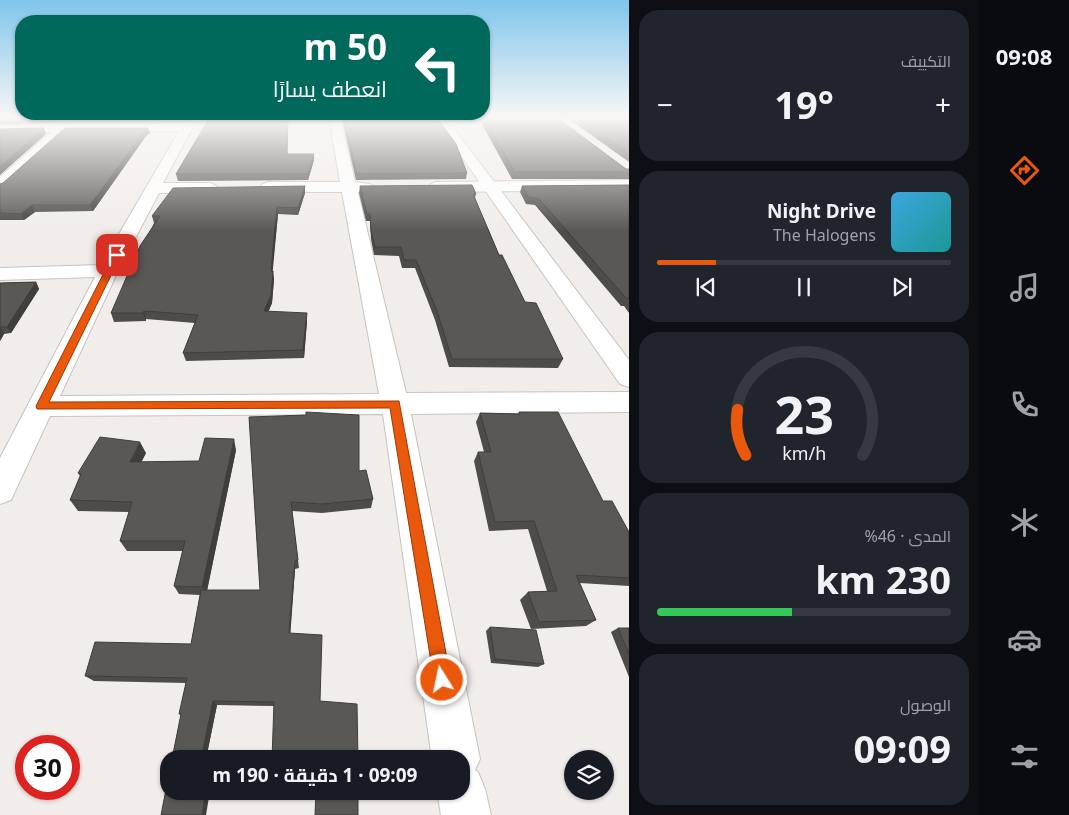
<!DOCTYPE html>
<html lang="ar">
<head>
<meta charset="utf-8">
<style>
  :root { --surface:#171b24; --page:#20242c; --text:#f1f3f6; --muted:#9ea1a6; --line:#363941; --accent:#ea580c }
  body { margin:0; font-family:"Noto Sans",Cairo,sans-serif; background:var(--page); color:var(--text); direction:rtl; height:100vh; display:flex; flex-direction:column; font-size:19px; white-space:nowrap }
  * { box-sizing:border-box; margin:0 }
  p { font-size:16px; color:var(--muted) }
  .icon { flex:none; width:28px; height:28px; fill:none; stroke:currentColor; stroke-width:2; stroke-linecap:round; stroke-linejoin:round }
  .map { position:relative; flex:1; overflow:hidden; direction:ltr }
  .details { display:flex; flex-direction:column; gap:10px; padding:10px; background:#0d0f14; width:350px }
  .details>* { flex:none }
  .top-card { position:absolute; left:15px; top:15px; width:475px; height:105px; border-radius:20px; box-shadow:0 1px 4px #0004; direction:rtl; background:#00695c; color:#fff; overflow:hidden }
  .controls { position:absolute; left:564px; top:750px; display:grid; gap:10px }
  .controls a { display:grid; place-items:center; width:50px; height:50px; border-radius:50%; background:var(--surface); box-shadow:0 1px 4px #0004; font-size:25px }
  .speed { position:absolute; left:15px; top:735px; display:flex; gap:10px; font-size:25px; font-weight:700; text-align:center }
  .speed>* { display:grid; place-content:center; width:65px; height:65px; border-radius:50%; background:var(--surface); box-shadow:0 1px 4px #0004; line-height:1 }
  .speed .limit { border:8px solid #d22; background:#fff; color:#111 }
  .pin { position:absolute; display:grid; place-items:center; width:42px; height:42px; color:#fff; margin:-21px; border-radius:10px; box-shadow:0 2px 8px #0006 }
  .me { position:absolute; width:55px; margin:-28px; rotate:350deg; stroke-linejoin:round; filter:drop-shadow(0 0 4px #0008) }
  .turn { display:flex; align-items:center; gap:18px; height:105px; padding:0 20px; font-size:22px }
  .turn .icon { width:65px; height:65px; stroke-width:2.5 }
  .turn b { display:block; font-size:35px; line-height:42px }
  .big { font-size:38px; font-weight:700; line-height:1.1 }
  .details .widget { flex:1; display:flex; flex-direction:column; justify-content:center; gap:8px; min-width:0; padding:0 18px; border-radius:20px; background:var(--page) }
  .details .dial { align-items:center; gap:0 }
  .dial svg { height:130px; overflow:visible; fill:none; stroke:var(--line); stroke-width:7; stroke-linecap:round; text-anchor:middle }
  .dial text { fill:var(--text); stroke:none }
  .song { display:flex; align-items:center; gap:15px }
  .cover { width:60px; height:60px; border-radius:8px; background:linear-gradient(135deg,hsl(200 70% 55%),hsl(180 70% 35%)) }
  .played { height:5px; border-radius:2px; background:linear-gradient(90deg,var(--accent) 20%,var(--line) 20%) }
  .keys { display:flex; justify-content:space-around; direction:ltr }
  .heat { display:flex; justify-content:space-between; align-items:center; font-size:28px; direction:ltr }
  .charge { height:8px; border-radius:4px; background:linear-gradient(90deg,#34c759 46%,var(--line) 0) }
  .trip { position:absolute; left:160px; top:750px; width:310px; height:50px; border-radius:20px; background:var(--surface); box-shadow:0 1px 4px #0004; font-weight:700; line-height:50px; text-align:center; direction:rtl }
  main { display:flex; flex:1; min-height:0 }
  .tabs { display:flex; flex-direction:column; width:90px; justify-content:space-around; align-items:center; background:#090b0e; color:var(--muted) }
  .tabs .icon { width:35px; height:35px }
  .tabs .selected { color:var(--accent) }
  .tabs b { font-size:22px; color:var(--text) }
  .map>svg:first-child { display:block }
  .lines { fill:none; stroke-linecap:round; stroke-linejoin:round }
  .minor-casing { stroke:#c7c3c0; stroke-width:2 }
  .primary-casing { stroke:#c7c3c0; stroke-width:2 }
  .minor { fill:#fff; fill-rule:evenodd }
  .primary { fill:#fff; fill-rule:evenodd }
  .wall { fill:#4d4c49 }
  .shaded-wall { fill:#3f3e3c }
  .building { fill:#5a5855; stroke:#3f3e3c }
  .route { fill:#ea580c; stroke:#983908 }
</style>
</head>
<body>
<main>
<nav class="tabs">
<b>09:08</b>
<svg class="icon selected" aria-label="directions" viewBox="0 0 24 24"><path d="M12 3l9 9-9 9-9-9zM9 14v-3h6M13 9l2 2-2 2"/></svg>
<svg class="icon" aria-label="music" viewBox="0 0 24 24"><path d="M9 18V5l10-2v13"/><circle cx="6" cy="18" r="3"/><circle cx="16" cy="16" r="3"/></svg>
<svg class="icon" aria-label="phone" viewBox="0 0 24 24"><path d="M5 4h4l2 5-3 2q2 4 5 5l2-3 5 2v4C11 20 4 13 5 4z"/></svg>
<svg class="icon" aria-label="climate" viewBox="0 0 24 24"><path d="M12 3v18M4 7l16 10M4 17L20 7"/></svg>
<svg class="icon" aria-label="car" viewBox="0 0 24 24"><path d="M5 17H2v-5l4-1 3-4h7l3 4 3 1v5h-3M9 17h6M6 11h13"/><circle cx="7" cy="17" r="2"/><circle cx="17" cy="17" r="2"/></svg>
<svg class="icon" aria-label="filters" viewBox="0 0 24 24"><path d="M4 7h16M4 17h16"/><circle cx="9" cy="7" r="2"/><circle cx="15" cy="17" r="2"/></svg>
</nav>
<section class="details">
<div class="widget"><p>التكييف</p>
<div class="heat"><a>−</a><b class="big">19°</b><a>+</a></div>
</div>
<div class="widget">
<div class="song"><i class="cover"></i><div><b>Night Drive</b><p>The Halogens</p></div></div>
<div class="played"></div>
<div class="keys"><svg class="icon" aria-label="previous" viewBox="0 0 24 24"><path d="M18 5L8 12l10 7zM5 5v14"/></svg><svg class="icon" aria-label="pause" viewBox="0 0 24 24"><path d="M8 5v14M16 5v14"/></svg><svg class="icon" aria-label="next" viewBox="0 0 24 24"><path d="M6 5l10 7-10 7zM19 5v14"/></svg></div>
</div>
<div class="widget dial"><svg viewBox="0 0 100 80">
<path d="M14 69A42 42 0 1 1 86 69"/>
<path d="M14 69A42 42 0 0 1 9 41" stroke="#ea580c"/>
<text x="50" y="56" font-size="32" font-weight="700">23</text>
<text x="50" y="72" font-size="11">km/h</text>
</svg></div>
<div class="widget"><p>المدى · 46%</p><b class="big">230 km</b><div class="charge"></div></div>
<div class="widget"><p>الوصول</p><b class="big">09:09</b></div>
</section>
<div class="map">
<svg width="629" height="815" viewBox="0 0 629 815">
  <rect width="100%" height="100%" fill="#f1edea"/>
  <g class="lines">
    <g class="minor-casing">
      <path id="minor" d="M187 117H198L163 183H210L215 185 218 188 215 191 210 193H159L118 271 60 396 379 394 342 192H268L263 190 260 187 263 184 268 182H340L329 117H340L355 182 370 184 373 187 370 190 358 192 406 393 629 392V412L411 414 480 759 475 770 478 772 485 789 491 815H441L437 791H461V759H432L383 414 50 416 11 500 0 504V458L95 277 0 280V268L101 265 179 131 66 132 5 188 0 190V177L51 132 0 133V125L183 123Z
        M629 180V190L436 192 431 190 428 187 431 184 436 182Z"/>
    </g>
    <g class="primary-casing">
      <path id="primary" d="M434 117H445L629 360V387L620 384Z"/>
    </g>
    <use href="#minor" class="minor"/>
    <use href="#primary" class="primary"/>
  </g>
  <path class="wall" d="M0 117H164L160 121 0 124Z
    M344 117 467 173 466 179 356 180 343 124Z
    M478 117H556L626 169H629V179H512Z
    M566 117H629V162Z
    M148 128 150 133 146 136 93 211 35 212 24 220H0V184Z
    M287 154 314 160 308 180 178 181 176 174Z
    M629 185V313L624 306H621L535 205 526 204 520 192 522 186Z
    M305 186V193L298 215 278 214 272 271 274 279 272 303 268 312 307 321 304 358 186 361 183 353 195 323 146 319V321L114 322 111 313 154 223 152 216Z
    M360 186 476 194 475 198 499 255 525 302 563 359 558 368 449 367 435 320 415 268H402L399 256 374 255 371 239 370 221H366L359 193Z
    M36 282 39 289 11 333 4 334 0 341V283Z
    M519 412 603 501 629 532V586L580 583 596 620 586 626 531 629 520 600 528 592 547 591 528 529 489 531 474 461 478 452H484L476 422 480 413 518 414Z
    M249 417 359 471 373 499 371 508 322 513 292 511 299 568 295 569 290 633 274 706 217 705 206 759H172L181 715 179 714 186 683 94 681 85 676 191 644 200 595 179 594 174 586 183 551H127L120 541 129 512 78 511 70 500 80 476 78 473 146 453 141 462 199 461 236 450 207 590H260Z
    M490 627 544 664 538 667 491 663 486 631Z
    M618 628H629V677L611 632Z"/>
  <path class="shaded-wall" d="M159 117H164L160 121Z
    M44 128 46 134 0 175V166Z
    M148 128 150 133 146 136 93 211 90 205 145 130Z
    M314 154V160L308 180V174Z
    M305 186V193L298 215V208Z
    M32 205 35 212 24 220 21 214Z
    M277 207 278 214 272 279 271 271Z
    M273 271 274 279 272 303 265 320 264 311Z
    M36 282 39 289 11 333 7 327Z
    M144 311 146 319V321L143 313Z
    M307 313V321L304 358 303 350Z
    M0 327 4 334 0 341Z
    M234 439 236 450 206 596 202 587Z
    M140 442 146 453 136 473 130 462Z
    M295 561V569L290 639 289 633Z
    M213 701 217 705 206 759H201Z
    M205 791H210L206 815H202Z"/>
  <path class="building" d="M0 117H121L0 118Z
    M210 117H288L287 154H314L308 174H176Z
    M344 117H436L456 144 467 173 357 174Z
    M483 117H556L626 169H629V172H515Z
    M576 117H629V153Z
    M44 128 0 166V129Z
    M65 128H148L145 130 90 205H32L21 214 0 213V184L3 183Z
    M472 185 476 194H473L499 255H502L525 302 536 303 563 359H452L437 311 416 260H404L401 247H375L371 231 370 214H367L360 186Z
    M629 185V299L628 298H626L538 198H529L522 186Z
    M305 186 298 208 277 207 271 271H273L271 295 264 311 307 313 303 350 183 353 198 315 144 311 143 313H111L140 246 160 216H152L173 188Z
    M36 282 7 327H0V283Z
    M306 412 359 415V471L366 470 373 499 322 504 291 502 298 560 295 561 289 633 322 635 320 701 357 704 358 759H272L274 702 213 701 201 759H172L181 714H179L187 678 85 676 95 642 191 644 201 590H260L249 417 306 415Z
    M519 412H558L603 501H612L629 532V578L576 575 596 620 539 622 528 592 557 591 534 521 495 522 478 452H491L480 413 520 414Z
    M100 437 140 442 130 462 199 461 205 438 234 439 202 587 174 586 185 541H120L132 502 70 500 81 474 78 473Z
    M490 627 536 630 544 664 495 659Z
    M618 628H629V654Z
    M169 774V791H205L202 815H161Z
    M316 791H358V815H315Z"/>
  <linearGradient id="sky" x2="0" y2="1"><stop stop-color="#80c5eb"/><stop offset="0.51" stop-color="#f9f7f6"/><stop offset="1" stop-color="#f9f7f6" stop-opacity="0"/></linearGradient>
  <rect width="629" height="231" fill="url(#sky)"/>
  <path class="route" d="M117 252 121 255 49 402 399 401 451 680 449 686 442 689 436 686 434 680 390 408 37 409 36 406 113 255Z"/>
</svg>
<div class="controls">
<a><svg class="icon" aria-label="layers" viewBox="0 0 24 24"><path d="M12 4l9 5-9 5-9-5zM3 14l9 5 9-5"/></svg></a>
</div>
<div class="speed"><div class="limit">30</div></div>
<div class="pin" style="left:117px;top:255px;background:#d93025"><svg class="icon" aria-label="arrive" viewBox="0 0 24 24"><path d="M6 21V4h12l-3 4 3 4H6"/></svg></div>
<svg class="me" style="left:442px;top:680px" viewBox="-20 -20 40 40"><circle r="17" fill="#ea580c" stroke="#fff" stroke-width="3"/><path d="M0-11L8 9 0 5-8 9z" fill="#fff"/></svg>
<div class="trip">09:09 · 1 دقيقة · 190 m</div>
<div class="top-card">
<div class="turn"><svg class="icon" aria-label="left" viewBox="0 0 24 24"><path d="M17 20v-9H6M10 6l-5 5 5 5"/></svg><div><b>50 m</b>انعطف يسارًا</div></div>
</div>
</div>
</main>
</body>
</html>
